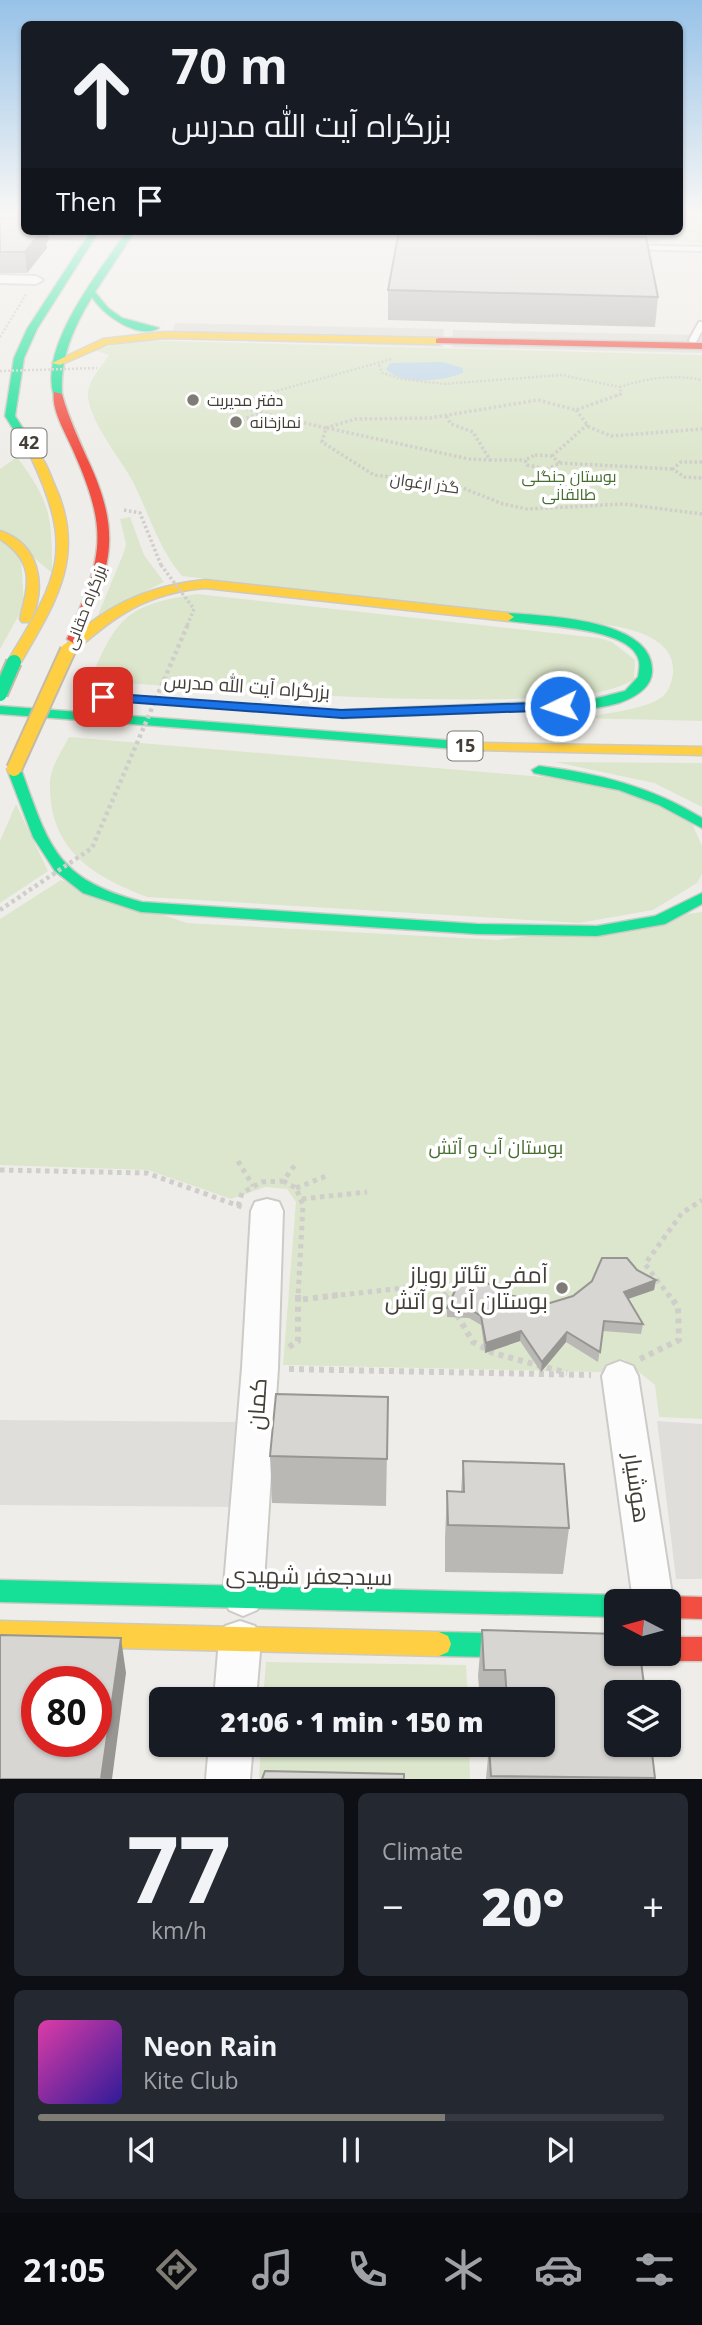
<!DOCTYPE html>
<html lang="en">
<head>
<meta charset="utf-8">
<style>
  :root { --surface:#171b24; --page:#242831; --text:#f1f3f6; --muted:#9ea1a6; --line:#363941; --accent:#7f7c75 }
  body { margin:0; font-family:"Open Sans",Cairo,sans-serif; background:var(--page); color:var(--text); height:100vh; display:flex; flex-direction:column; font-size:26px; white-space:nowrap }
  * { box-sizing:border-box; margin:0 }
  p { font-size:23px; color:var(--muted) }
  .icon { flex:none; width:38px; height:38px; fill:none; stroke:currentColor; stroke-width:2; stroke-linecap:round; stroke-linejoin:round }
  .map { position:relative; height:1779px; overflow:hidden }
  .drawer { display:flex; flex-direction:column; gap:14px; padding:14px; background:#0d0f14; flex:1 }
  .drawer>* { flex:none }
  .hud { position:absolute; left:21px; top:21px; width:662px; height:214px; border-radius:10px; box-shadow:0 2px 5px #0004; background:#171b24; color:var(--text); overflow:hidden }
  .needle { width:46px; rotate:276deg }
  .tools { position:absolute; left:604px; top:1589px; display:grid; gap:14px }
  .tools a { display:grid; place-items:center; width:77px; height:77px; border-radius:10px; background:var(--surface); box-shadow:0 2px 5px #0004; font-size:35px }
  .speed { position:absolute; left:21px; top:1666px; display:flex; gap:14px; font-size:35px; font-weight:700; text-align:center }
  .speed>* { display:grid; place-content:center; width:91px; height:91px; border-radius:50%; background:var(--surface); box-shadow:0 2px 5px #0004; line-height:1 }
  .speed .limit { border:10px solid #d22; background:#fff; color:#111 }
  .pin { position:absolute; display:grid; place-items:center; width:60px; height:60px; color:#fff; margin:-30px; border-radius:14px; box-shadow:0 4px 10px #0006 }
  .me { position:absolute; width:77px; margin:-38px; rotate:266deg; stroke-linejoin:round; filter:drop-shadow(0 0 5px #0008) }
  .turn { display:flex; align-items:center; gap:24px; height:147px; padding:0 35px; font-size:32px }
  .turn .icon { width:91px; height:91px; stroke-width:2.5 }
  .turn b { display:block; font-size:49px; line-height:60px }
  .then { display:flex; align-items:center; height:66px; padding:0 35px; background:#0003; gap:14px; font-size:26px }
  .big { font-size:52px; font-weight:800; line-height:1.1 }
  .drawer .widget { flex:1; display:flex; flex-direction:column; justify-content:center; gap:10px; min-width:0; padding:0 24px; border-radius:10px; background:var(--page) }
  .drawer .dial { align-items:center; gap:0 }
  .dial b { font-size:91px; line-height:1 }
  .song { display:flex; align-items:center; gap:21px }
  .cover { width:84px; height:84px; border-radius:10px; background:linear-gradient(135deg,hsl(320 70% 55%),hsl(250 70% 35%)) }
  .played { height:7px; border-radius:4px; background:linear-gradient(90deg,var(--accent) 65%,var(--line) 65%) }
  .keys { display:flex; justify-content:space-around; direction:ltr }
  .heat { display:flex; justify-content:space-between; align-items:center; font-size:38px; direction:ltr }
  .drawer .tiles { flex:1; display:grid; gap:14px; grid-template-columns:1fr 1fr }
  .widget:last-child { grid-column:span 2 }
  .trip { position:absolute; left:149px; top:1687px; width:406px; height:70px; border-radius:10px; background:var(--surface); box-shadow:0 2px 5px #0004; font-weight:800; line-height:70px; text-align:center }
  .menu { display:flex; height:112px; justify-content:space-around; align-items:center; background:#090b0e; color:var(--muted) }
  .menu .icon { width:49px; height:49px }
  .menu .on { color:var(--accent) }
  .menu b { font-size:32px; color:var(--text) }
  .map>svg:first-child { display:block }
  .green { fill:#dce6cc }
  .parking { fill:#e0deda }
  .water { fill:#bfd7e8 }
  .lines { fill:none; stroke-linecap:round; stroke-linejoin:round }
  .lane-casing { stroke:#cdcbc7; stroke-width:4 }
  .street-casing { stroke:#cdcbc7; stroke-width:4 }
  .fast-casing { stroke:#cdcac1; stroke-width:3 }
  .slow-casing { stroke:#cdcac1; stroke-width:3 }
  .jam-casing { stroke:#cdcac1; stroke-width:3 }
  .path-far3 { stroke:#cfcecb; stroke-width:2.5; stroke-dasharray:2 2; stroke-linecap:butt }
  .path-far2 { stroke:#cfcecb; stroke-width:3.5; stroke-dasharray:2.5 2.5; stroke-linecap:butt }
  .path-far1 { stroke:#cfcecb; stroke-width:5; stroke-dasharray:4.5 4.5; stroke-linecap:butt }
  .path { stroke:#cfcecb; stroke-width:6; stroke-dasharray:5 5; stroke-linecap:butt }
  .lane { fill:#fdfcfc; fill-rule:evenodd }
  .street { fill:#fdfcfc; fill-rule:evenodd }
  .fast { fill:#16e098; fill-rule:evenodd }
  .slow { fill:#ffcf43; fill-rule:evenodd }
  .jam { fill:#f24e42; fill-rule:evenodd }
  .fast-bridge-casing { stroke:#c4baa8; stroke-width:18; stroke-linecap:butt }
  .slow-bridge-casing { stroke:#c4baa8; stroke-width:18; stroke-linecap:butt }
  .path-bridge-far2 { stroke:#cfcecb; stroke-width:2.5; stroke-dasharray:2 2; stroke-linecap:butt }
  .path-bridge-far1 { stroke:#cfcecb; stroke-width:3.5; stroke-dasharray:2.5 2.5; stroke-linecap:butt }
  .path-bridge { stroke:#cfcecb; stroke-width:4.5; stroke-dasharray:3.5 3.5; stroke-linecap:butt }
  .fast-bridge { stroke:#16e098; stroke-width:14 }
  .slow-bridge { stroke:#ffcf43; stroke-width:14 }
  .wall { fill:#bab8b5 }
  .shaded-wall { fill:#979693 }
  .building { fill:#d8d6d2; stroke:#979693; stroke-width:2; fill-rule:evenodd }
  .route { fill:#1a73e8; stroke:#114b97; stroke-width:2 }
  .poi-dot { fill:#7f7c75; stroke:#fff; stroke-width:2.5 }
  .labels { text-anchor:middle; stroke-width:7; stroke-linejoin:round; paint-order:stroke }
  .far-poi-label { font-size:16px; fill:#433f37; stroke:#fff; text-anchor:start }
  .far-park-label { font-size:16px; fill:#476e31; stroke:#fff }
  .far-street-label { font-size:16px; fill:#433f37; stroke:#fff }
  .shield { fill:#fff; stroke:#7b7973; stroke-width:2 }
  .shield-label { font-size:18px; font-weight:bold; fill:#433f37 }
  .street-label { font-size:19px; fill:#433f37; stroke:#fff }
  .park-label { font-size:19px; fill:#476e31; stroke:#fff }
  .near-poi-label { font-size:23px; fill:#433f37; stroke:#fff; text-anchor:end }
  .near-street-label { font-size:23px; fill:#433f37; stroke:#fff }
</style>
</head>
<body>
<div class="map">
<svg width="702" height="1779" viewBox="0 0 702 1779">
  <rect width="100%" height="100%" fill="#efede9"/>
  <path class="green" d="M679 215H702V243L662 240 659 244 594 242 591 235 528 234V231H679Z
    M133 340 702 355V721L579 718C600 714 645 710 662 697 669 691 672 682 673 673 676 634 622 627 595 623L182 576C158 548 149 513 132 480 120 458 87 418 88 393 89 379 102 366 109 355L95 350Z
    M17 457C51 503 52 516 52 573L0 529V469Z
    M130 517 144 555 164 582 98 615 124 552 126 544 120 519Z
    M0 539 21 556 24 606 0 649Z
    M197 594 599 638 612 642 635 660 634 680C597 699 550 697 509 699 370 702 229 689 90 681 117 616 127 605 197 594Z
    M69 737 567 779 618 789 690 819 702 846V874L697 883 653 910 579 923 147 897C92 876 48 849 50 782 50 768 63 749 69 737Z
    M555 762 702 763V807L654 783Z
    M16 804 48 871 0 903V841Z
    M61 880 187 923 498 940 702 912V1419L659 1417 655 1385 623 1359 601 1372 283 1365 296 1202 287 1189 265 1187 231 1199 148 1170 0 1165V919Z
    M266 1662 466 1665 468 1699H263Z
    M261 1745H469L470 1779H259Z"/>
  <path class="parking" d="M175 323 444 329 443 347 171 339Z
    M453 330 702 335V353L452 347Z
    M0 1420 239 1422 233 1507 0 1505Z
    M657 1421 702 1424V1579H676Z"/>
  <path class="water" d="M443 362 463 368V373C443 381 402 386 386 369L391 363Z"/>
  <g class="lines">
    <g class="lane-casing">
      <path id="lane" d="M0 232 91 235 95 237 91 239 0 236Z
        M630 245 702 247V251L627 249Z
        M699 322H702V331L696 342H690L689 340Z"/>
    </g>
    <g class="street-casing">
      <path id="street" d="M0 275 36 276 43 280 36 284 0 283Z
        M267 1199 279 1202 283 1211 278 1368 263 1597 257 1610 243 1616 229 1610 223 1597 242 1368 251 1211 255 1202Z
        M620 1361 633 1366 638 1376 673 1601 668 1612V1601H633L602 1376 607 1366Z
        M240 1621 255 1626 261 1640 256 1699H214L219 1640 225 1626Z
        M209 1745H253L250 1779H206Z"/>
    </g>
    <g class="fast-casing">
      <path id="fast" d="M91 231H99L37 329 24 358 15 416 40 455 31 457 5 416 14 358 27 329Z
        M127 231H135L95 292 108 308 122 318 159 328C138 340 103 315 92 297 73 328 60 358 62 394L54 396C38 346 100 271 127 231Z
        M508 613C546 616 655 619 652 672 651 689 633 698 619 703 587 712 551 710 518 711 459 713 401 716 342 718L335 714 342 710 590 700 625 691 638 677C639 672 640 665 639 661 632 625 531 626 504 620L502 617Z
        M0 706 483 743 490 747 483 751 0 714Z
        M14 765 21 769C49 847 56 879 142 902L477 924 597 926 655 916 702 893V904L665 924 597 936 477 934 141 912 83 893 55 871 33 837 7 769Z
        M539 766C597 773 652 787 702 818V828L659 805 619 790 534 773 532 770Z
        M0 1580 616 1595 626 1601H616V1617L0 1602Z
        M439 1632 616 1636V1654H626L616 1660 439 1656 430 1652 427 1644 430 1636Z"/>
    </g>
    <g class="slow-casing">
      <path id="slow" d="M164 332 439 338 444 341 439 344 164 338 108 344 60 365 52 363 103 339Z
        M35 452C44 456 50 474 54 484 87 554 56 602 21 662L14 666 7 662C60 576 75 550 30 455Z
        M0 531C40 544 47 587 30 622H22L20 619C29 583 35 562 0 539Z
        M205 580 508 613 514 617 508 621 205 588C147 593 115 615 73 653H63L62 650C98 607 151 585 205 580Z
        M483 743 702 747V755L478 750 476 747 478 744Z
        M0 1621 439 1632 448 1636 451 1644 448 1652 439 1656 0 1645Z"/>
    </g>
    <g class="jam-casing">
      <path id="jam" d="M439 338 702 343V349L436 343V339Z
        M54 392 62 394C69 420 81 444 92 469 123 540 108 572 79 639L73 643 67 639C103 555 110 533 72 448 65 432 51 409 54 392Z
        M668 1596 702 1597V1619L668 1618V1601H658Z
        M668 1637H702V1661H668L659 1657 658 1654H668Z"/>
    </g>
    <path class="path-far3" d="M679 217H702
      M679 220H702
      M679 225H702
      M679 230 702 232
      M0 337 27 293
      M379 365 382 373 402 379 444 384 561 375 620 387
      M258 396 392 359
      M616 396 621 394 620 387C648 378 673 374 702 380"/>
    <path class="path-far2" d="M264 394 239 407 326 428 322 442 374 475 450 483 503 504 527 509 624 504 702 514
      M209 399 222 396 243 400
      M576 410 589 427 611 436 702 429
      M446 416 451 424 473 432 490 460H525
      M242 420 258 414
      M326 428 355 419 430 418 538 400 576 410 621 394
      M327 428 469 459 490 460
      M535 455 552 456 560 463 547 469 527 465 525 460Z
      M552 456 588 424
      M702 462H681L673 469 684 477 702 478
      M560 463 673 469
      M124 510 140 513 161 565"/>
    <path class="path-far1" d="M238 1161 253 1186
      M0 1170 147 1173 242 1207
      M283 1181 296 1188 303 1205 298 1297
      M296 1188 329 1175
      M302 1199 367 1192
      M238 1206 242 1193 262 1182 283 1181 295 1165
      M323 1297 438 1284 446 1297
      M670 1297 645 1264 682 1213 702 1200"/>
    <path class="path" d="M298 1295V1300L338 1295
      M445 1295 452 1307
      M457 1315 473 1342 493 1353 567 1373
      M289 1347 298 1341V1300
      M640 1359 679 1340 678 1307 669 1295
      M289 1369 591 1375"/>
    <use href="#lane" class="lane"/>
    <use href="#street" class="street"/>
    <use href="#fast" class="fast"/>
    <use href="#slow" class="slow"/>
    <use href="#jam" class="jam"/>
    <g class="fast-bridge-casing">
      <path id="fast-bridge" d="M0 694 14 662"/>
    </g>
    <g class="slow-bridge-casing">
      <path id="slow-bridge" d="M14 769 68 650"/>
    </g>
    <path class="path-bridge-far2" d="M0 371 97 368"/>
    <path class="path-bridge-far1" d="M161 565 194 609 187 626"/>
    <path class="path-bridge" d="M0 910 92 848 188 624"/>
    <use href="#fast-bridge" class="fast-bridge"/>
    <use href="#slow-bridge" class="slow-bridge"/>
  </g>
  <path class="wall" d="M0 215H24V231L49 240 46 243 47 248 27 273H0Z
    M482 234 658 297 655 327 388 320V290Z
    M656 1280 654 1290 628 1299 643 1324 641 1334 603 1331 598 1362 566 1342 541 1372 520 1341 485 1353 481 1325 469 1318 447 1317V1308L508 1295 550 1303 573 1296Z
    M388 1397 386 1506 272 1503 270 1456Z
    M463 1461 569 1528 563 1574 445 1572V1538L447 1491 461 1492Z
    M482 1630 655 1778V1779H486L489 1746 502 1747V1745H542V1699H480L478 1676Z"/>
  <path class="shaded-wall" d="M41 231H48L49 240 46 243 47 248 27 273 25 252Z
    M656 1280 654 1290 622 1301 624 1292Z
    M521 1331 520 1341 485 1353 486 1343Z
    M567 1332 566 1342 541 1372 542 1362Z
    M121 1638 126 1673 112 1779H101Z"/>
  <path class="building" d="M0 219H24V231H42L25 252H0Z
    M399 231H482V234L646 237 658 297 388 290Z
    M602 1258H627L637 1270 656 1280 624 1292 643 1324 604 1321 600 1352 567 1332 542 1362 521 1331 486 1343 481 1316 470 1309 447 1308 459 1282 480 1279 508 1295 550 1303 573 1296 592 1281Z
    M276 1394 388 1397 387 1459 270 1456Z
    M463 1461 564 1464 569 1528 448 1525 447 1491 464 1492Z
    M482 1630 616 1634V1654H640L645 1692H616V1745H651L655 1778 491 1776 489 1746 509 1747V1745H542V1699H507L505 1670H484Z
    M0 1635 121 1638 101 1779H0ZM37 1682H96V1741H37Z
    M265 1771 404 1774V1779H262Z"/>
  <linearGradient id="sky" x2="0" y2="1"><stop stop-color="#97c2e8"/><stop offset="0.46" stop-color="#f8f7f5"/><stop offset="1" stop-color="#f8f7f5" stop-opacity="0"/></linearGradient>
  <rect width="702" height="464" fill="url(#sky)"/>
  <path class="route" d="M103 693 342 710 560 702 567 706 560 710 342 718 99 700V694Z"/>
  <g class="poi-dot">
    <circle cx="193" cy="400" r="7"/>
    <circle cx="236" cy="422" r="7"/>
    <circle cx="562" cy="1288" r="7"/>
  </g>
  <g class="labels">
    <g class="far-poi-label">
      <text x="207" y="406">دفتر مدیریت</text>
      <text x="250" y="428">نمازخانه</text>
    </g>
    <g class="far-park-label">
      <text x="569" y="482">بوستان جنگلی<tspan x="569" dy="18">طالقانی</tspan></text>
    </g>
    <g class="far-street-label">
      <text transform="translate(425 483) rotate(8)" y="6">گذر ارغوان</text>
      <text transform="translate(85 607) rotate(-69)" y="6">بزرگراه حقانی</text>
    </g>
    <g class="shield">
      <rect x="11.5" y="428.5" width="35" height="29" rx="5"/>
      <rect x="447.5" y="731.5" width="35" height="29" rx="5"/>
    </g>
    <g class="shield-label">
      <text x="29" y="449">42</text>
      <text x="465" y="752">15</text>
    </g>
    <g class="street-label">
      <text transform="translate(247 686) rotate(4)" y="7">بزرگراه آیت الله مدرس</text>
    </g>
    <g class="park-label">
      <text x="496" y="1154">بوستان آب و آتش</text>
    </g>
    <g class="near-poi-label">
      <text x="548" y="1283">آمفی تئاتر روباز<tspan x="548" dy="26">بوستان آب و آتش</tspan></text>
    </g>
    <g class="near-street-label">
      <text transform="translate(257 1404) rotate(-86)" y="8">کمان</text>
      <text transform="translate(637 1488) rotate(82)" y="8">هوشیار</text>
      <text transform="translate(309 1576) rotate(1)" y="8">سیدجعفر شهیدی</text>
    </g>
  </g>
</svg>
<div class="tools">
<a><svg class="needle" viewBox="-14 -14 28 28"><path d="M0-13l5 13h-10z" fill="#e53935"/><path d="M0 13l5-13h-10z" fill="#9ea1a6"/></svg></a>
<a><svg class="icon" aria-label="layers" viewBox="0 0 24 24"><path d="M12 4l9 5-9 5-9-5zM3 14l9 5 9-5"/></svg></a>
</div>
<div class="speed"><div class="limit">80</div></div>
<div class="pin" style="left:103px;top:697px;background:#d93025"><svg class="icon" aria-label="arrive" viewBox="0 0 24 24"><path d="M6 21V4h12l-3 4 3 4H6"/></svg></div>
<svg class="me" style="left:560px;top:706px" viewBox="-20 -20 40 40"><circle r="17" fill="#1a73e8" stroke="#fff" stroke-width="3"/><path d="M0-11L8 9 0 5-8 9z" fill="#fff"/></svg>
<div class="trip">21:06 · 1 min · 150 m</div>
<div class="hud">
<div class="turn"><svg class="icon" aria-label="ahead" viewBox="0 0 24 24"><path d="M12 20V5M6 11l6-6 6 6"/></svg><div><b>70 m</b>بزرگراه آیت الله مدرس</div></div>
<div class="then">Then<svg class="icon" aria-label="arrive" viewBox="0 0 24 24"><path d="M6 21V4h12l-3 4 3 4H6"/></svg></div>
</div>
</div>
<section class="drawer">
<div class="tiles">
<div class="widget dial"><b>77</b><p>km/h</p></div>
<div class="widget"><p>Climate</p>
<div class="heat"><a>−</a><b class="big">20°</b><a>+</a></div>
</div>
<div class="widget">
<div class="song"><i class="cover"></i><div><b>Neon Rain</b><p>Kite Club</p></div></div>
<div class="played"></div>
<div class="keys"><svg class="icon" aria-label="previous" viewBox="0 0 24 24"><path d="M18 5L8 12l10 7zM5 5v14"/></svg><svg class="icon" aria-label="pause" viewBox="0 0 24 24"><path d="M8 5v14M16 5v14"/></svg><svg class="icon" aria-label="next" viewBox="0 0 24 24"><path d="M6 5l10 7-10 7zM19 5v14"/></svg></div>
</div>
</div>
</section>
<nav class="menu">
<b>21:05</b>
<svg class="icon on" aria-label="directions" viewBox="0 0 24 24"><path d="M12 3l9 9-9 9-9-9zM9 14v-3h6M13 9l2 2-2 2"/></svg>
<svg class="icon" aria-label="music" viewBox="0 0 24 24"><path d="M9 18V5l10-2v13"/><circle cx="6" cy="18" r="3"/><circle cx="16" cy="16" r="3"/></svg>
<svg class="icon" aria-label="phone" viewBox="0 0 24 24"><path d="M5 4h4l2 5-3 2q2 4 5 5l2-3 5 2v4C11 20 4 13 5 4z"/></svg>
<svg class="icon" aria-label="climate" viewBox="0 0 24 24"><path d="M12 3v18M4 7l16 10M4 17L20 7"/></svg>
<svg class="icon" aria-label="car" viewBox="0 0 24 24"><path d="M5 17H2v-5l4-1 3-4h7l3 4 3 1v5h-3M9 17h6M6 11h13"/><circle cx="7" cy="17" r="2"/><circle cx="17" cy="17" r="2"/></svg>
<svg class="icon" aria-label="filters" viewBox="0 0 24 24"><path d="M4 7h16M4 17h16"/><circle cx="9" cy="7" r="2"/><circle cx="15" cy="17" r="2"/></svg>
</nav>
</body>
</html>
